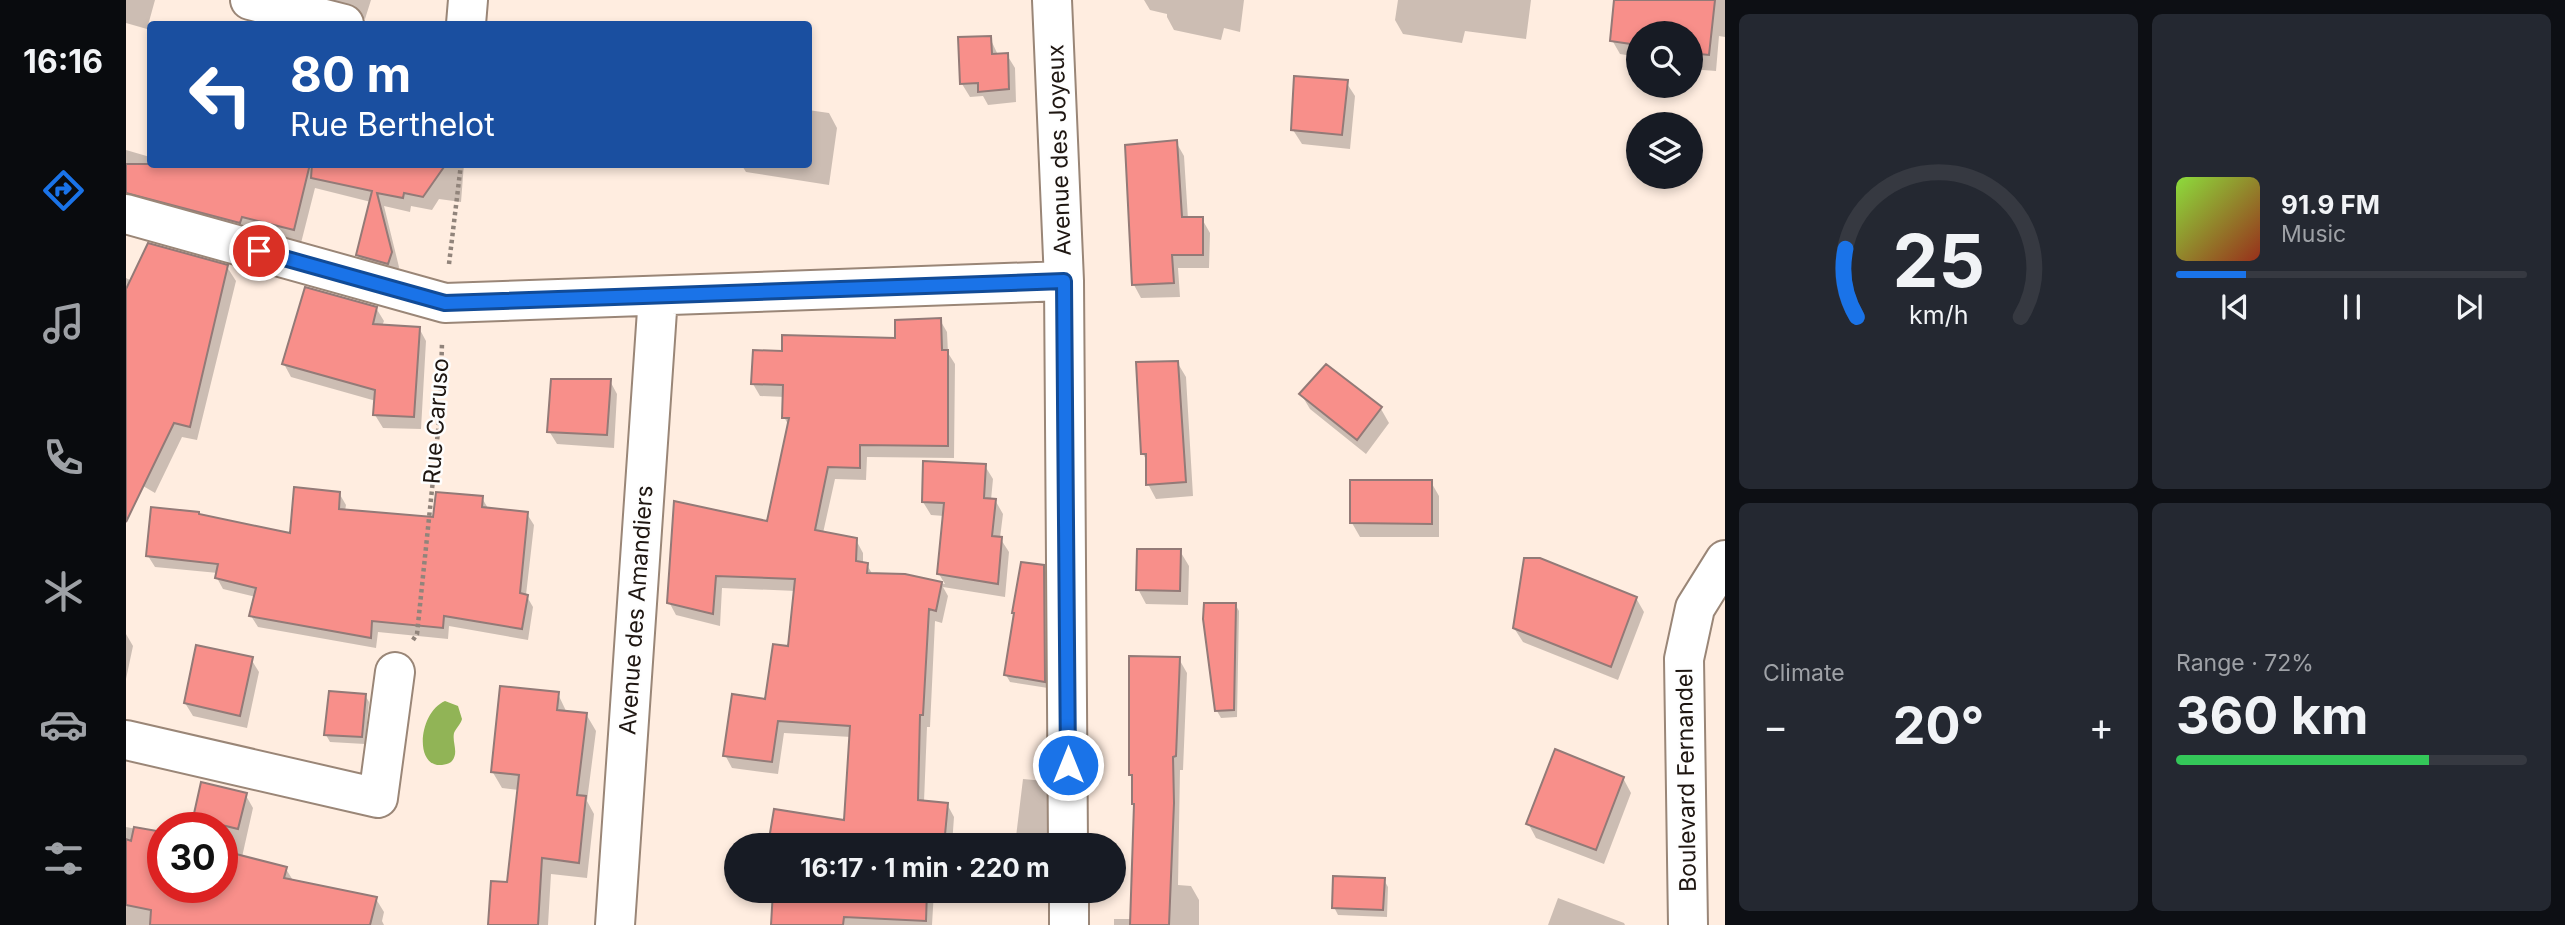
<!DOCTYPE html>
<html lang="en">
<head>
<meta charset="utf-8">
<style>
  :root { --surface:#171b24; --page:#242831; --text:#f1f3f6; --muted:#9ea1a6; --line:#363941; --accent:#1a73e8 }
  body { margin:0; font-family:Inter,sans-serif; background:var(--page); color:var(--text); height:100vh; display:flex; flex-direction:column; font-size:26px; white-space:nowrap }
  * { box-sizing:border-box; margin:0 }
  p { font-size:23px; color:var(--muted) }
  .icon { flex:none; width:38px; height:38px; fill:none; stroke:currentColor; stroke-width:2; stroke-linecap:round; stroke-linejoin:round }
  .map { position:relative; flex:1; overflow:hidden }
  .drawer { display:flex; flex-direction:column; gap:14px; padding:14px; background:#0d0f14; width:840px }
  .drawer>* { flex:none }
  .guide { position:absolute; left:21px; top:21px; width:665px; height:147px; border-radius:7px; box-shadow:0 4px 10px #0003; background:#1a4fa0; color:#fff; overflow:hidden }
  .buttons { position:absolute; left:1500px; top:21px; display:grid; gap:14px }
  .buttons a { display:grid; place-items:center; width:77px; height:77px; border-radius:50%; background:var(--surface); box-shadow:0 4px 10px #0003; font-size:35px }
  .speed { position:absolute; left:21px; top:812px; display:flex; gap:14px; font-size:35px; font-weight:700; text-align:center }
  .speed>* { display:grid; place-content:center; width:91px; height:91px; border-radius:50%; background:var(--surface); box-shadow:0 4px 10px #0003; line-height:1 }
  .speed .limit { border:10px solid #d22; background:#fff; color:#111 }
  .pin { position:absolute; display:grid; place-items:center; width:60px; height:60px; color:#fff; margin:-30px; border:4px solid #fff; border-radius:50%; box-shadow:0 2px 7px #0007 }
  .me { position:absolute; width:77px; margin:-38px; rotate:0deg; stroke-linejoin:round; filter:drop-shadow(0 0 5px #0008) }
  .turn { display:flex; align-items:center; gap:24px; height:147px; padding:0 28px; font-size:32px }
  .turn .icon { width:91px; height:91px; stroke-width:2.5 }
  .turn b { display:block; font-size:49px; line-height:60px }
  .big { font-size:52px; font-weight:700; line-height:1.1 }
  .drawer .tile { flex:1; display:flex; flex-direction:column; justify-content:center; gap:10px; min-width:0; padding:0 24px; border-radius:10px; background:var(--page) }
  .drawer .dial { align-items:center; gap:0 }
  .dial svg { height:182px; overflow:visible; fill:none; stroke:var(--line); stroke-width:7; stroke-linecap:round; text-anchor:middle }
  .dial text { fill:var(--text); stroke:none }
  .song { display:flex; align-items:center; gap:21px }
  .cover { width:84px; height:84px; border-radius:10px; background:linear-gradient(135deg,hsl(90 70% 55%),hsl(10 70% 35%)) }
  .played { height:7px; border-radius:4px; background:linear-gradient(90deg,var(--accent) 20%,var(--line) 20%) }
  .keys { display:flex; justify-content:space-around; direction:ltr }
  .heat { display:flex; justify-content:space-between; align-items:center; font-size:38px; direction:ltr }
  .charge { height:10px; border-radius:5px; background:linear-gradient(90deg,#34c759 72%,var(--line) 0) }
  .drawer .tiles { flex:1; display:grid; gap:14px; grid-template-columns:repeat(2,1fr) }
  .trip { position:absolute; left:598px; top:833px; width:402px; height:70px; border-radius:35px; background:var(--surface); box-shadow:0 4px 10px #0003; font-weight:700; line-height:70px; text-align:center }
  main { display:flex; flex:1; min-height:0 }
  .tab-bar { display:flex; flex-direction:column; width:126px; justify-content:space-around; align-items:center; background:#090b0e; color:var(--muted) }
  .tab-bar .icon { width:49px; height:49px }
  .tab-bar .selected { color:var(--accent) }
  .tab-bar b { font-size:32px; color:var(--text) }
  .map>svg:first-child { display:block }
  .water { fill:#91b456 }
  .shadow { fill:#0003 }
  .building { fill:#f88f8a; stroke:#937a77; stroke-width:2 }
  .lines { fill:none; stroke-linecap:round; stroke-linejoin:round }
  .street-casing { stroke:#9a8677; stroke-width:42 }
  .path { stroke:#91847b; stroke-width:4.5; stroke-dasharray:3.5 3.5; stroke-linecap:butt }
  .street { stroke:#fff; stroke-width:38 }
  .route-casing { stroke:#114b97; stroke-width:18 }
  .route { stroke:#1a73e8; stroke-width:12 }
  .labels { text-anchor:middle; stroke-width:5; stroke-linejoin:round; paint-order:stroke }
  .street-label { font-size:23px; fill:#1e1611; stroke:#fefefe }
</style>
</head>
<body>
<main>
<nav class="tab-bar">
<b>16:16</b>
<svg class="icon selected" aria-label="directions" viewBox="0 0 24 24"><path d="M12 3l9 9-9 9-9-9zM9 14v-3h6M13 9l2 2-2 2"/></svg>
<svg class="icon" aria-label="music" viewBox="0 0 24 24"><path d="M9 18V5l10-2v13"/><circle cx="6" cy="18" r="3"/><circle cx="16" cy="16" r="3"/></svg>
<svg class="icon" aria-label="phone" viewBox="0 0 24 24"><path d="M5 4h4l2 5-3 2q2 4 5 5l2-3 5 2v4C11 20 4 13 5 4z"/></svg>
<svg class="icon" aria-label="climate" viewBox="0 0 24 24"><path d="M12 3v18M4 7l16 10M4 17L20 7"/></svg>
<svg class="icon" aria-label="car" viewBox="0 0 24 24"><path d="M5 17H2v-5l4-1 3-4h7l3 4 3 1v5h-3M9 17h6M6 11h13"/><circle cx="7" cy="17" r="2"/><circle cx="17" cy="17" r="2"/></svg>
<svg class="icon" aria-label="filters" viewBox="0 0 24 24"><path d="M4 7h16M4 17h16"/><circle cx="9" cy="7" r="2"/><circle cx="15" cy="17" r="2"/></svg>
</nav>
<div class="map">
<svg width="1599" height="925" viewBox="0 0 1599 925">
  <rect width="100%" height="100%" fill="#ffede0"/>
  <path class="water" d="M319 701 332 706 336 719C335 724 330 728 328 733 326 743 333 752 326 761 323 764 320 764 316 765 288 768 292 713 319 701Z"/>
  <path class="shadow" d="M0 0H29L21 29 0 23Z
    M173 0H245L239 19 232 15Z
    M1018 0H1118L1114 32 1098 28 1095 40 1048 30 1041 17V14L1024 10Z
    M1272 0H1405L1400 39 1339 31 1336 43 1277 34 1269 20Z
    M1490 0H1599V37L1593 36 1590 71 1564 69V33H1512V57L1494 54 1486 40Z
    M864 38 872 55H881L889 68 890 102 862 105 857 96 844 97 836 84Z
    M1220 82 1229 96 1224 149 1176 144 1167 130Z
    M682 110 703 113 711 128 703 185 620 172 615 164H682Z
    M1050 142 1058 156 1062 219H1076L1084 233 1083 268H1052L1054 297 1015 298 1008 285Z
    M0 150 24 157V164H338L335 202 313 199 306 210 285 206 284 212 258 206 273 267 270 278 240 269 232 255 245 202 189 188 175 243 0 205Z
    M101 267 110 281 71 440 56 437 29 493 0 476V278L6 281Z
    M250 308 258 321 256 326 293 328 300 341 295 429 257 428 249 415 250 401 165 377 158 364Z
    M814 320 821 332 822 353 829 364 828 458 741 457 740 480 709 479 697 533 730 540 737 553V564L741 565 747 575 779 576 819 584 813 574 818 516 805 515 797 502 859 466 867 479 865 500H869L877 514 874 538 883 552 879 597 817 587 822 596 816 623 809 621 804 727H801L798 802 821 804 828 817 826 845H644L650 811 720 822 725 737 658 733 652 774 606 768 599 755 640 701 664 648 670 591 596 588 594 626 550 615 543 602 643 523 663 426 658 417 659 397 634 396 627 384 657 353 771 340Z
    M1051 362 1060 377 1067 496 1030 499 1022 484V463L1017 454Z
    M1200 366 1255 409 1263 423 1240 454 1184 409 1175 394Z
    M484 381 491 394 488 448 431 444 423 431Z
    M1305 482 1313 496V537H1234L1226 523Z
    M213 493 220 505 219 511 309 519 356 498 363 510 401 514 408 525 400 595 407 607 402 640 323 626 322 639 252 632 250 648 132 627 125 616 130 597 97 589 91 578 92 573 29 567 22 556 73 516 166 535Z
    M1054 551 1063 566 1062 605 1020 604 1012 589Z
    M917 567 921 574 922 688 884 682 880 675 889 616 887 612Z
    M1510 598 1518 612 1492 680 1397 642 1388 628Z
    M1109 604 1113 611 1111 717 1095 718 1091 711Z
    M0 634 7 646 0 679Z
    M125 659 133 672 121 728 67 716 59 703Z
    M1053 659 1061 673 1057 770H1054L1052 885 1065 886 1073 900V925H988V919H1006L1010 808 1008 804V780L1005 774Z
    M432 694 441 713 460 714 470 731 461 801 468 814 461 878 425 874 422 925H364L383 884 393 790 376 788 366 771Z
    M239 695 243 702 239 744 204 742 200 735Z
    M1497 778 1505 793 1478 864 1410 838 1402 823Z
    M897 779 919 781 923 788V845H889Z
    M77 785 119 794 127 808 116 857 160 869 168 882 250 899 258 912 256 921 258 925H0V827L37 834V887H96V828H67Z
    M1258 880 1262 887 1261 917 1212 915 1208 907Z
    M638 891H808L806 925H647L648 902 644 901Z
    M884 891H927L925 896 886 894Z
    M1432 898 1498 923 1499 925H1422Z"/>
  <path class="building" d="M1488 0H1589L1583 55 1564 53V33H1512V45L1484 41Z
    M865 36 866 54 882 53 883 89 852 92V83L834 84 832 37Z
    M1168 76 1222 80 1216 135 1165 130Z
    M1051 140 1056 217H1077V255H1046L1048 283 1006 285 999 145Z
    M0 164H184L168 230 116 217 114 223 0 193Z
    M186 164H320L297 197 278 193 277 198 251 193 266 252 262 264 230 255 246 191 185 178Z
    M22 243 102 265 64 427 48 423 0 522V289Z
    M179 287 251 307 247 324 294 327 288 417 247 415 249 390 156 364Z
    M815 318 816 350H822V446L734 445V468L702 467 689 530 731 538 730 561 742 563 741 573 779 574 816 582 810 611 803 609 797 715H794L792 800 822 803 818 845H642L648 809 718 820 724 726 652 721 646 762 597 756 606 694 639 699 647 644 662 646 669 579 590 576 587 614 541 603 548 501 641 521 663 418H656L657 385 625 384 627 350 656 351V335L769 338V320Z
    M1052 361 1060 482 1020 485V454H1015L1010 362Z
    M1200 364 1256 407 1231 440 1173 394Z
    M425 379H485L481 435 421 432Z
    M797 461 860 464 858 498 870 499 866 536 876 537 872 584 811 574 818 503 796 502Z
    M1224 480H1306V524L1224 523Z
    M168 487 214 492 213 509 307 517 310 492 357 496 356 507 402 512 394 593 402 595 396 629 318 616 317 628 246 621 245 638 123 616 130 588 89 578 92 564 20 556 25 507 73 512V514L164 533Z
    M1011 549H1055L1054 591 1010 590Z
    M1398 558H1414L1511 597 1485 667 1387 628Z
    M895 562 918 565 919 682 878 675 888 613H886Z
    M1078 603H1110L1108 710 1089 711 1077 619Z
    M70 645 127 657 114 716 58 703Z
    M1003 656 1054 657 1050 756 1047 757 1048 803 1043 925H1004L1008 804H1006V775H1003Z
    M374 686 433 692 431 710 461 713 451 795 460 796 453 863 416 858 412 925H362L365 881 381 882 393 775 365 772Z
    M203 691 240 694 236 737 198 735Z
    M1429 749 1498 777 1470 850 1400 824Z
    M75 782 121 793 112 829 67 818Z
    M8 827 37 832V887H98L106 853 161 867 158 878 251 897 244 925H24L25 910 0 905V839L5 841Z
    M1207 876 1259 878 1257 910 1206 908Z
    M647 891H801L800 921 718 917 717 925H645Z"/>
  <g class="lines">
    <g class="street-casing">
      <path id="street" d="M124 0 218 24
        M926 0 938 281 942 845
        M340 24 342 0
        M0 214 319 303 938 281
        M0 740 252 798 269 672
        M943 891V925
        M489 925 532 296
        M1562 925 1558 659 1569 608 1599 560"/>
    </g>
    <path class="path" d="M323 264 335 164
      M287 640 291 634 314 412 316 343"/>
    <use href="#street" class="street"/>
  </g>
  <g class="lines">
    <g class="route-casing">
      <path id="route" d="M133 251 319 303 938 281 942 765"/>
    </g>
    <use href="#route" class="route"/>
  </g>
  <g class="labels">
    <g class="street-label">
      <text transform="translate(933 150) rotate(-92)" y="8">Avenue des Joyeux</text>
      <text transform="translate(310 421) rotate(-86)" y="8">Rue Caruso</text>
      <text transform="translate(510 610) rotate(-86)" y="8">Avenue des Amandiers</text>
      <text transform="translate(1560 780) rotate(-91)" y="8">Boulevard Fernandel</text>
    </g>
  </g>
</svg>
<div class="buttons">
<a><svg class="icon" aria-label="search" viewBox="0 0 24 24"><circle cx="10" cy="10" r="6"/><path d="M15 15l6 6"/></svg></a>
<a><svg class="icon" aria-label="layers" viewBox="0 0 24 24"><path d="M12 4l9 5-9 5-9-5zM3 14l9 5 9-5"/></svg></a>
</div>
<div class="speed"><div class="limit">30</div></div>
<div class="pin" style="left:133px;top:251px;background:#d93025"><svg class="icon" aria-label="arrive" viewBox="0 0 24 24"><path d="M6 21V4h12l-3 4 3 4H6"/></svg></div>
<svg class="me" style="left:942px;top:765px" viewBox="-20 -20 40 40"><circle r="17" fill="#1a73e8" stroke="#fff" stroke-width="3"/><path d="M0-11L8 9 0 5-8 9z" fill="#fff"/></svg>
<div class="trip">16:17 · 1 min · 220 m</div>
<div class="guide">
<div class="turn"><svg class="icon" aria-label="left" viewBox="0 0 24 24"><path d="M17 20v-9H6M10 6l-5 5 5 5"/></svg><div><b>80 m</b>Rue Berthelot</div></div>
</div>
</div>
<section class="drawer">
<div class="tiles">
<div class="tile dial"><svg viewBox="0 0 100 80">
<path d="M14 69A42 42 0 1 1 86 69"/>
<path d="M14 69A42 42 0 0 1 9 39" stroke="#1a73e8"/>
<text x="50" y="56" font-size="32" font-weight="700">25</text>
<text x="50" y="72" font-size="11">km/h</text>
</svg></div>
<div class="tile">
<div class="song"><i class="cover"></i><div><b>91.9 FM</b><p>Music</p></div></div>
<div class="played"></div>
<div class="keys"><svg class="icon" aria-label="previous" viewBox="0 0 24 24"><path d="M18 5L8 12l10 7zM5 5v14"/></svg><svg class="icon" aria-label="pause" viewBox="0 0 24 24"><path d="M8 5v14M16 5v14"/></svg><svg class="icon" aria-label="next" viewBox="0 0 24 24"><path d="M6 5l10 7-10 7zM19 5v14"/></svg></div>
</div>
<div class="tile"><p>Climate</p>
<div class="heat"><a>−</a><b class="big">20°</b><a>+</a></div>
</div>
<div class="tile"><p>Range · 72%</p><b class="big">360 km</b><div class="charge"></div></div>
</div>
</section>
</main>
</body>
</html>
